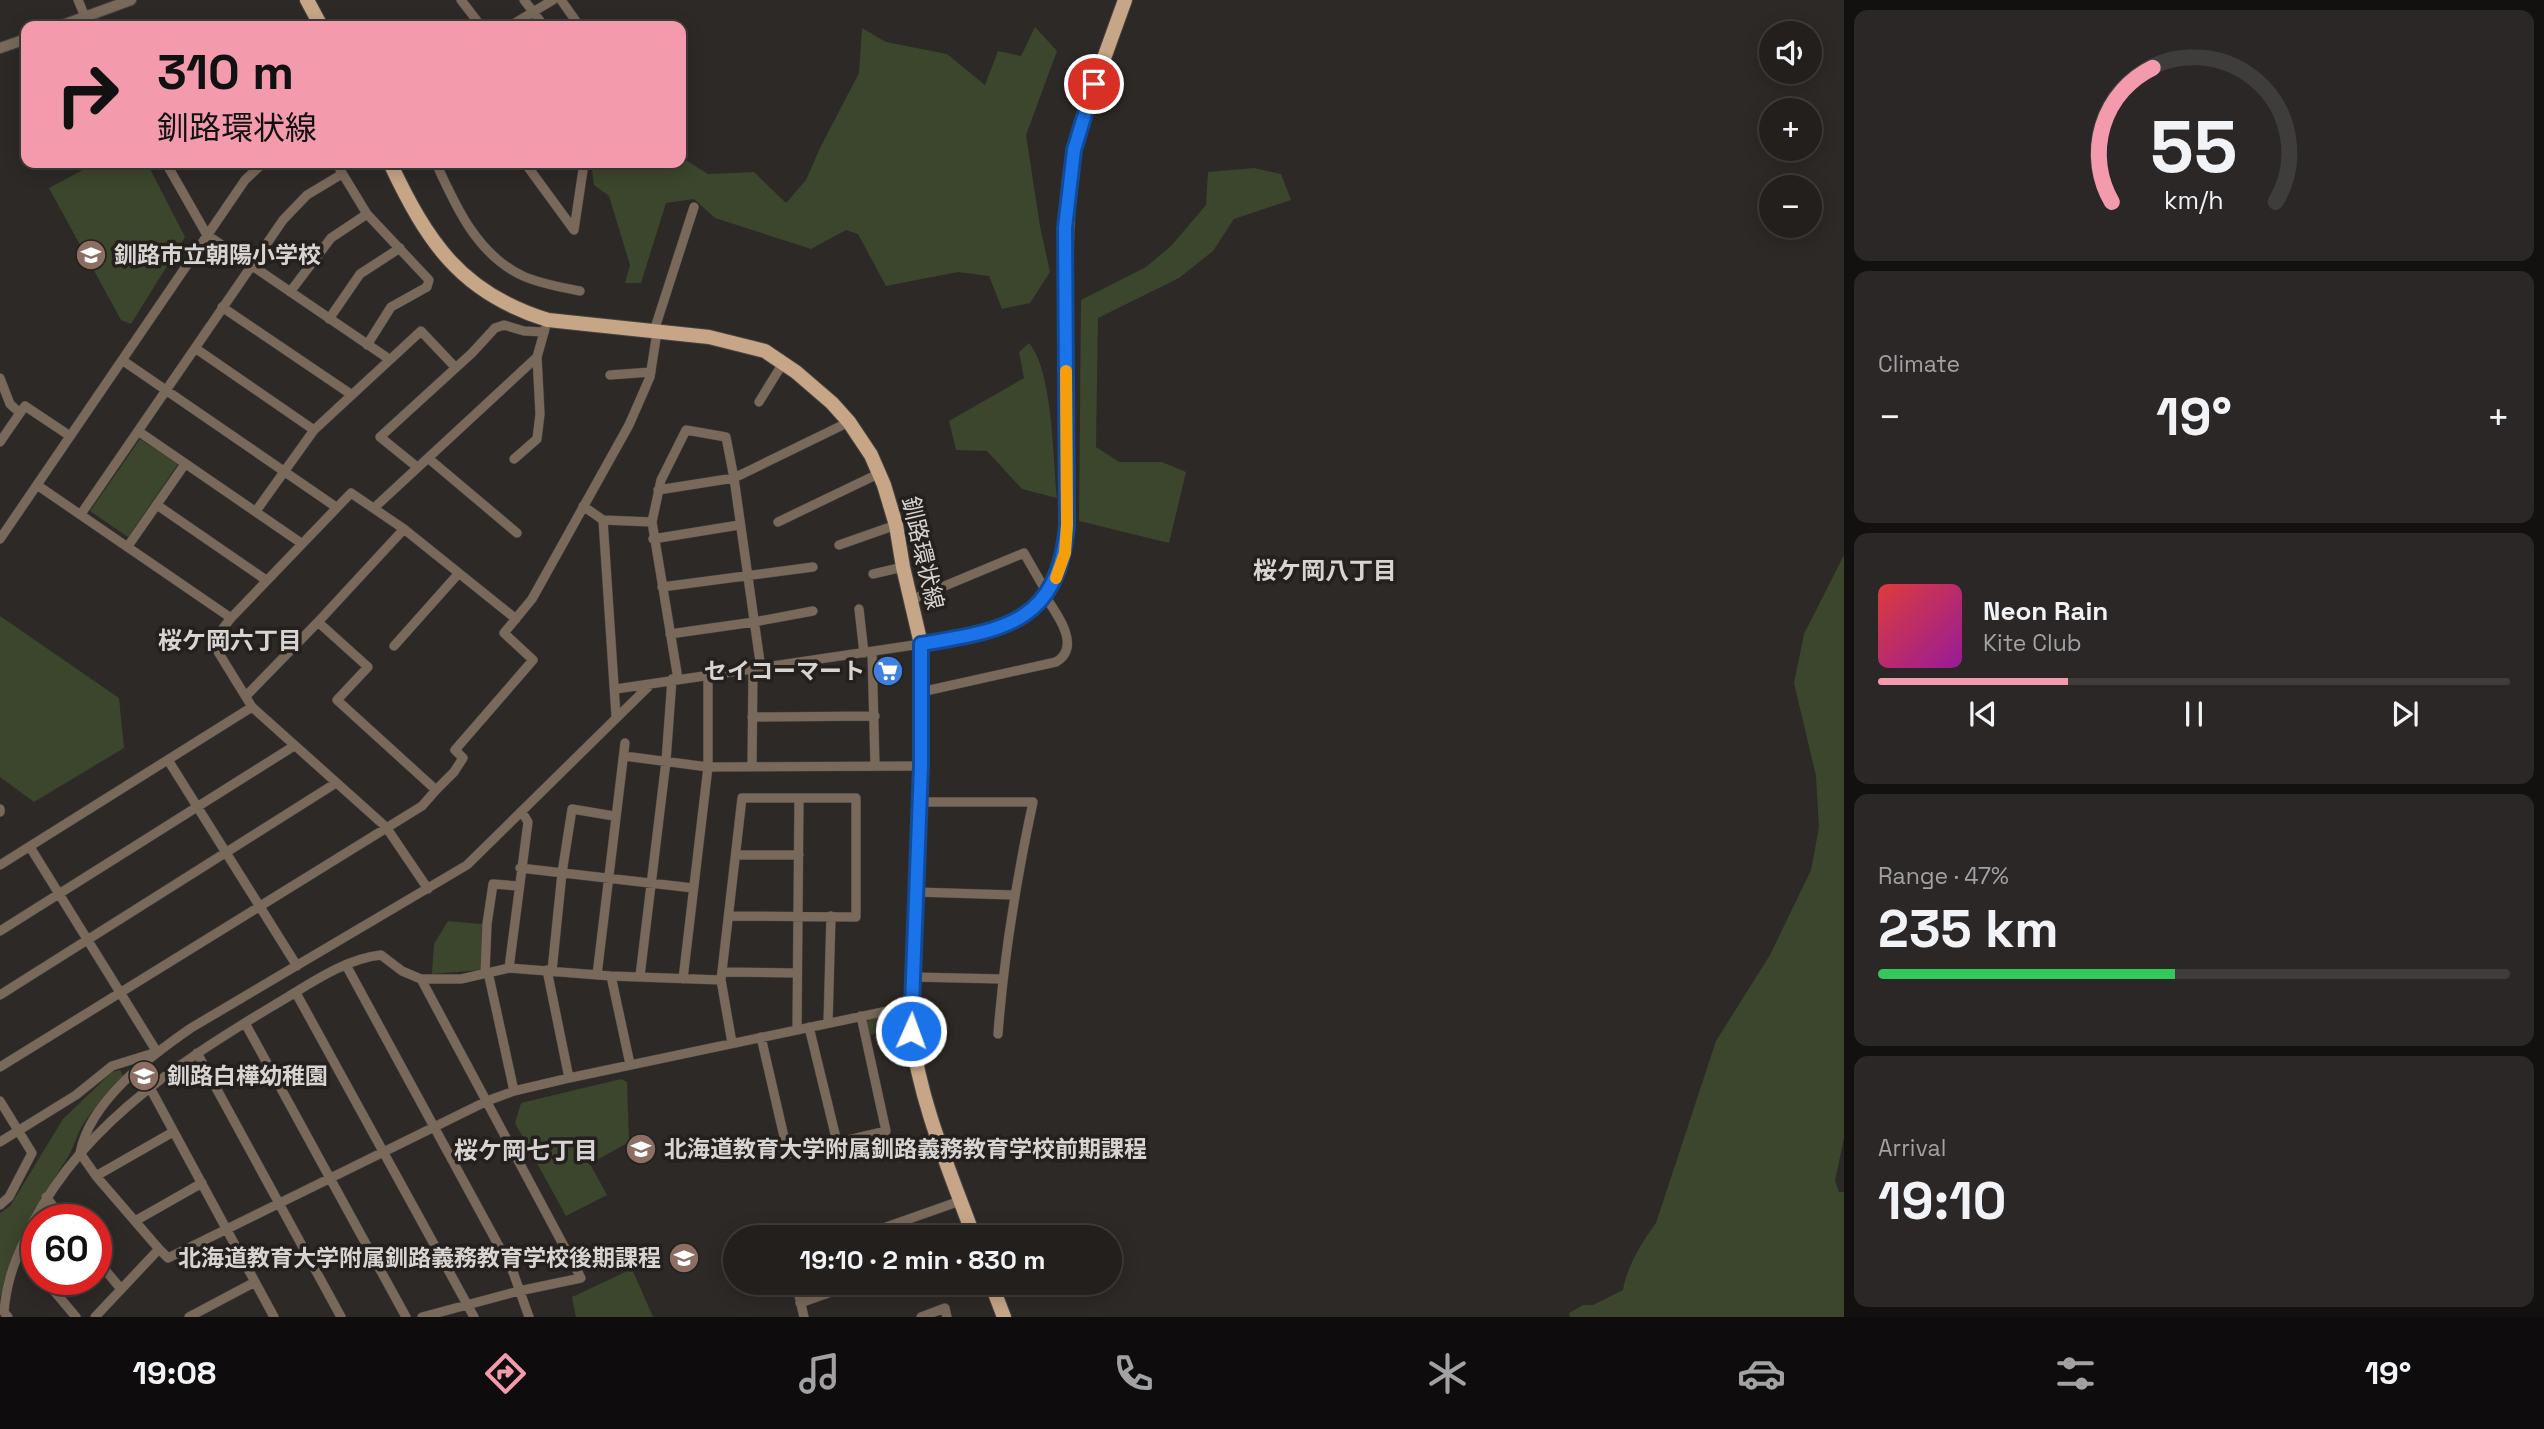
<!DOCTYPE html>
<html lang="en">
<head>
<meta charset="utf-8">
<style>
  :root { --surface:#221f1d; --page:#2a2726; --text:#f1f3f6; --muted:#a2a2a4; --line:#3f3d3b; --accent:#f39aac }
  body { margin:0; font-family:"Space Grotesk","Noto Sans JP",sans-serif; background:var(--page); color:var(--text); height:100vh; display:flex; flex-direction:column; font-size:26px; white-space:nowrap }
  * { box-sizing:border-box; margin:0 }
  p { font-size:23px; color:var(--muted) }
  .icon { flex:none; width:38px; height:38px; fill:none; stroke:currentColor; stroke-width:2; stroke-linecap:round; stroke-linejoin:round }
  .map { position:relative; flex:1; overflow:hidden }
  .sheet { display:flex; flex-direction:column; gap:10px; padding:10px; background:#131110; width:700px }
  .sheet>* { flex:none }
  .banner { position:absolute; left:21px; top:21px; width:665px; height:147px; border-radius:14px; box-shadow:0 4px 18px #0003,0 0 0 2px var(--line); background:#f39aac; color:#111; overflow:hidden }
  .controls { position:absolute; left:1759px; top:21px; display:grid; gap:14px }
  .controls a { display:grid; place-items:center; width:63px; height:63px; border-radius:50%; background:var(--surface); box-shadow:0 4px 18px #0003,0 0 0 2px var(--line); font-size:35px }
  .speed { position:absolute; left:21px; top:1204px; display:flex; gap:14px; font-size:35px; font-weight:700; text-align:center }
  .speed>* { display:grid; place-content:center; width:91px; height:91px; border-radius:50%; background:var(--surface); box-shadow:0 4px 18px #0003,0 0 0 2px var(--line); line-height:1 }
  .speed .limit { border:10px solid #d22; background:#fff; color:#111 }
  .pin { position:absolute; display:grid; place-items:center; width:60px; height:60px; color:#fff; margin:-30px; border:4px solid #fff; border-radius:50%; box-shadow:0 2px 7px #0007 }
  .me { position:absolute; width:77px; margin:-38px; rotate:2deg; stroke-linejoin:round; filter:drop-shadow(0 0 5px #0008) }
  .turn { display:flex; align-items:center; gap:24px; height:147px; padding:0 21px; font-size:32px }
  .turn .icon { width:91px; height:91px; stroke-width:2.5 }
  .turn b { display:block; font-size:49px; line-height:60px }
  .big { font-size:52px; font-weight:800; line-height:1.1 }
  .sheet .widget { flex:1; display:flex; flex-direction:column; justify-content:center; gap:10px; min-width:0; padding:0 24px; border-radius:14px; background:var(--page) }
  .sheet .dial { align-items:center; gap:0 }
  .dial svg { height:182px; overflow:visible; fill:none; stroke:var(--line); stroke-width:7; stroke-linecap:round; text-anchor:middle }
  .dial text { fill:var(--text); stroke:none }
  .song { display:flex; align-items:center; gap:21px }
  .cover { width:84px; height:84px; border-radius:10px; background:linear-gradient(135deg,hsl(0 70% 55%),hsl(300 70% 35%)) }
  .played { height:7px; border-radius:4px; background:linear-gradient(90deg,var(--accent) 30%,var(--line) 30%) }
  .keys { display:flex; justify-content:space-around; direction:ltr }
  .heat { display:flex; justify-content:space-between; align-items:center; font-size:38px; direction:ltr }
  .charge { height:10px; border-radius:5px; background:linear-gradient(90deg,#34c759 47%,var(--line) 0) }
  .trip { position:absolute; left:723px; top:1225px; width:399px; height:70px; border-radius:35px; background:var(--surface); box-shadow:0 4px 18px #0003,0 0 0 2px var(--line); font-weight:800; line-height:70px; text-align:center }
  .menu { display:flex; height:112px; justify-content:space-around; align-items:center; background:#0e0c0c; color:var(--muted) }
  .menu .icon { width:49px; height:49px }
  .menu .selected { color:var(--accent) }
  .menu b { font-size:32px; color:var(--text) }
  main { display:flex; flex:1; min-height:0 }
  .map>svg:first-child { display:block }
  .green { fill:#3b462c }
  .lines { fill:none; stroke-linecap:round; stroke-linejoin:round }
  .minor-casing { stroke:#484442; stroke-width:10 }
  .tertiary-casing { stroke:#484442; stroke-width:12 }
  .primary-casing { stroke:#484442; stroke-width:16 }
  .minor { stroke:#78695a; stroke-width:9 }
  .tertiary { stroke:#78695a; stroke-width:10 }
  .primary { stroke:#c6a687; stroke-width:14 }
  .route-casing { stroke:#114b97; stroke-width:18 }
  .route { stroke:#1a73e8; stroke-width:12 }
  .slow { stroke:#f59e0b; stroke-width:12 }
  .labels { text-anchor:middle; stroke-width:7; stroke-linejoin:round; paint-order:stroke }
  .poi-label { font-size:23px; font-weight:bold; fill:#d7d4d2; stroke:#24201d; text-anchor:start }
  .street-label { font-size:23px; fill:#d7d4d2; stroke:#24201d }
  .neighbourhood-label { font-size:24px; font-weight:bold; fill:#d7d4d2; stroke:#24201d }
</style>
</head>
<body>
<main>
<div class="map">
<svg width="1844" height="1317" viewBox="0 0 1844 1317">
  <rect width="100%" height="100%" fill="#2d2927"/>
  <path class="green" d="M1035 27 1057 51 1026 135 1040 226 1050 272 1030 303 1002 309 989 276 958 272 886 286 858 234 846 230 811 249 715 218 694 199 666 203 641 283H625L630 265 609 196 594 185 591 163H681V157L708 174 754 172 786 203 806 180 820 148 859 73 862 28 886 42 947 54 985 85 998 51 1021 56Z
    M96 163H147L185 237 131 324 121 320 49 188Z
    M1254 168 1281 174 1291 200 1234 219 1213 251 1179 278 1098 318 1096 447 1119 462H1162L1186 472 1169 543 1079 521 1081 300 1146 267 1171 246 1206 205 1208 172Z
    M1029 343C1053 371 1053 459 1057 498L1022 489 987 451 956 450 949 421 1024 378 1019 352Z
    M140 439 178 464 128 537 90 511Z
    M1844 555V1138L1835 1181 1839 1192H1844V1317H1570L1569 1313 1583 1305H1593L1623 1290C1627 1266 1642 1242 1656 1223L1716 1041 1770 955 1811 870 1819 827 1816 776 1794 683 1804 634Z
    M0 616 119 698 124 748 34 802 0 777Z
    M448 921 482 924 481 970 432 974 434 944Z
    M897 1014 900 1018 901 1029 869 1035 866 1024 870 1018Z
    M120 1070 123 1076C110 1092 93 1108 82 1126 76 1137 73 1150 66 1160 38 1204 9 1248 0 1300V1213L10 1206 63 1119 112 1072Z
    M621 1079 627 1082 629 1142 590 1164 607 1195 566 1216 515 1123 521 1103Z
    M632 1269 653 1317H576L572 1297Z"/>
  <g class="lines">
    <g class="minor-casing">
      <path id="minor" d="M78 0 89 26
        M461 0 481 26
        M524 0 544 26
        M561 0 578 24
        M510 26 553 0
        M166 163 207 235 389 359
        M336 163 367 214 429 280 427 287 391 307 367 345
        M436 163C455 205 477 255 523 276 541 284 560 287 580 291
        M525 163 574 230 584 163
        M290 292 331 238 367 214
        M222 307 352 395
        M329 319 360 274 400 248
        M654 331 694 207
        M195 348 314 430
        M122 360 336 507
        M610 375 651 372
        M0 378 10 404 20 413 25 406 70 436
        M759 402 783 363
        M138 431 301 543
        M0 442 20 413
        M428 458 517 533
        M514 459 537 439 540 414 537 357 545 329
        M417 467 380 437 472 353 495 328 504 325 524 331 544 332
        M37 485 231 618
        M658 490 734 478 849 422
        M157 505 266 580
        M583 506 603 520 652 522
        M374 508 537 357
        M256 511 314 430 421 331 455 367
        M81 514 283 220 307 195 342 174
        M603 520 616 716
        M778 522 878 474
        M0 539 245 180 263 163
        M653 539 739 525
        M839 545 896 525
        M128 546 185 464
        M873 574 903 567
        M662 587 813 567
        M911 600 1024 553 1047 593
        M859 609 864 653
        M670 634 754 622 813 611
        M394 646 459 573
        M872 652 875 765
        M678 679 652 522 661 480 686 430 726 437 734 478 761 669
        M616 689 921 644
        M921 692 1056 662C1082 647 1057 614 1045 596
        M246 696 318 622 404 529
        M752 717 875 716
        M624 756 708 767 921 766
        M168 760 297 966
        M752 766 753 670
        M436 790 454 772 463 758 455 750 533 660 504 633 532 599 629 425 650 377 657 332
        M920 802H1033C1016 881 1004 954 998 1034
        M0 809V812
        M736 855H799
        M0 865 252 707
        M520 868 693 888
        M428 889 386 827 252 707 212 642 231 618 351 493 404 529 516 619
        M916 892 1013 895
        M730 916 856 917V798H742L721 980 732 1043
        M0 931 294 746
        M346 965 513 1272 529 1317
        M509 968 528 822 522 812
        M547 970 569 1078
        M552 971 562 873 572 809 614 816
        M488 972 514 1091
        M723 972 797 973
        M485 973 487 924 493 884 518 886
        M597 975 625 743
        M611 976 630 1064
        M640 976 666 761 672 679
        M913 977 1002 979
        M421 979 581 1278 519 1291 422 1317
        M683 979 708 767V676
        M296 993 474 1317
        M0 995 336 783
        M245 1023 406 1317
        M828 1023 831 916
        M809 1027 837 1142
        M797 1030 799 798
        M761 1037 788 1154 886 1131 861 1016
        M197 1053 341 1317
        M0 1067 422 806 436 790 337 700 368 667 318 622
        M149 1086 274 1317
        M0 1101 32 1153 9 1197 0 1205
        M0 1142 76 1095 112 1066 157 1052 30 847
        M96 1176 173 1132
        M46 1197 64 1220
        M135 1221 202 1183
        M858 1237 960 1201
        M159 1249 96 1176 80 1153C90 1101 149 1057 191 1028L467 865 651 684
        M20 1251 37 1271
        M96 1259 121 1289
        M44 1279 76 1317
        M796 1283 804 1317
        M800 1303 857 1283
        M8 1317 4 1312C6 1285 13 1265 24 1241 72 1132 173 1066 271 1007 304 988 342 959 381 955L402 971 421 979H461L509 968 611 976 721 980
        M95 1317 159 1249 168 1258 487 1101 514 1091 569 1078 911 1006
        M189 1317 255 1282
        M921 1317 945 1308 947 1317"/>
    </g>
    <g class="tertiary-casing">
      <path id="tertiary" d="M60 26 131 0
        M0 48 26 39"/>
    </g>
    <g class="primary-casing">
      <path id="primary" d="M307 0 321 26
        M390 163C427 241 460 293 548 320L709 337 765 351 796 372 832 403 849 422 871 455 884 485 896 525 903 567 921 644V766L911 1031C920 1103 949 1169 974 1237
        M921 644C1005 630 1058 622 1067 525L1065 276 1069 184 1074 150 1086 108 1125 0
        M991 1283 1004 1317"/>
    </g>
    <use href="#minor" class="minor"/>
    <use href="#tertiary" class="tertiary"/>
    <use href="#primary" class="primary"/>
  </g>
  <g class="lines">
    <g class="route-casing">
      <path id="route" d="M911 1031 921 766V644C1006 630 1058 623 1067 525L1065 228 1074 150 1094 84"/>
    </g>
    <use href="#route" class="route"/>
    <path class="slow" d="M1056 578 1065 553 1067 525 1066 371"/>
  </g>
  <defs>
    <g id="school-disc" transform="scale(1.575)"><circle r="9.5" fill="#8d6e63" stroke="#24201d"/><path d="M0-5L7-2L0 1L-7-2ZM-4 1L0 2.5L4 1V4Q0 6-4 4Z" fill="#fff"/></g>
    <g id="supermarket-disc" transform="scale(1.575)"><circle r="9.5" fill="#3f7fe0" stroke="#24201d"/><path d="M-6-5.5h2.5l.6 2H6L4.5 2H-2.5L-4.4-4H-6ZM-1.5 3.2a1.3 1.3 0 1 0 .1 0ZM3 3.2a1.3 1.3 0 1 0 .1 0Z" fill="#fff"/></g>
  </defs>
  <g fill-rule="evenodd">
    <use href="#school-disc" x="91" y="255"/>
    <use href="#supermarket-disc" x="888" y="671"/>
    <use href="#school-disc" x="144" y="1076"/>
    <use href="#school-disc" x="641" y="1149"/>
    <use href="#school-disc" x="684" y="1258"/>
  </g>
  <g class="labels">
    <g class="poi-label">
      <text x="114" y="263">釧路市立朝陽小学校</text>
      <text x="865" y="679" text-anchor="end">セイコーマート</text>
      <text x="167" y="1084">釧路白樺幼稚園</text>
      <text x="664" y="1157">北海道教育大学附属釧路義務教育学校前期課程</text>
      <text x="661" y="1266" text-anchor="end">北海道教育大学附属釧路義務教育学校後期課程</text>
    </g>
    <g class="street-label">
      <text transform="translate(923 553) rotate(77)" y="8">釧路環状線</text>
    </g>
    <g class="neighbourhood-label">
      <text x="1325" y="579">桜ケ岡八丁目</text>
      <text x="230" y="649">桜ケ岡六丁目</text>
      <text x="526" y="1159">桜ケ岡七丁目</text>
    </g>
  </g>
</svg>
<div class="controls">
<a><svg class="icon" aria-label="sound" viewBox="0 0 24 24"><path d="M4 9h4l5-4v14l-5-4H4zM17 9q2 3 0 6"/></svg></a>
<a>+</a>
<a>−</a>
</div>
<div class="speed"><div class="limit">60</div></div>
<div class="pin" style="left:1094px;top:84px;background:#d93025"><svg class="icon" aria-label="arrive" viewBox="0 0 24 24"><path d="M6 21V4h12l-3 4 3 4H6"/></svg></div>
<svg class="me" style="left:911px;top:1031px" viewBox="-20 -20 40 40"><circle r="17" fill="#1a73e8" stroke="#fff" stroke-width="3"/><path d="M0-11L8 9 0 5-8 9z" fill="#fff"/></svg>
<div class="trip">19:10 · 2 min · 830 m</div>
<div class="banner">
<div class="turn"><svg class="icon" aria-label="right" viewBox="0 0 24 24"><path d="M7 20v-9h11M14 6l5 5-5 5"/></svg><div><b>310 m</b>釧路環状線</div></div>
</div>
</div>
<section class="sheet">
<div class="widget dial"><svg viewBox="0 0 100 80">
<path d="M14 69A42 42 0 1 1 86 69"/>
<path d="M14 69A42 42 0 0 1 32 10" stroke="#f39aac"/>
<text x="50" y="56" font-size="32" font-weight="700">55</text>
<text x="50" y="72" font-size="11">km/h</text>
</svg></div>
<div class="widget"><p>Climate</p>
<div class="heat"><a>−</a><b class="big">19°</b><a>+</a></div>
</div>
<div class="widget">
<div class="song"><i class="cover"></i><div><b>Neon Rain</b><p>Kite Club</p></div></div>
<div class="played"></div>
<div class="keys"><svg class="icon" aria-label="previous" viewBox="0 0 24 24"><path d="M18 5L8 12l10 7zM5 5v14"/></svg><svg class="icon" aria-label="pause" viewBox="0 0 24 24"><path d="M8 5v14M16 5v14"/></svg><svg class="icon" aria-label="next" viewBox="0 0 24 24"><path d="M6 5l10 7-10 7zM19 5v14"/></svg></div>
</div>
<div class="widget"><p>Range · 47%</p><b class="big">235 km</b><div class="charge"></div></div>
<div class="widget"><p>Arrival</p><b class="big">19:10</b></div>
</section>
</main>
<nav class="menu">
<b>19:08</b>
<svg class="icon selected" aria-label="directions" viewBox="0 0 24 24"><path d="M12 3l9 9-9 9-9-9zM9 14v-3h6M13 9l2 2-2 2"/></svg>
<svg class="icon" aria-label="music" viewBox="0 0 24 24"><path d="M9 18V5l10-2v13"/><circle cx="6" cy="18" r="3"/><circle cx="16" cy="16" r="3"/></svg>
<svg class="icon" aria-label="phone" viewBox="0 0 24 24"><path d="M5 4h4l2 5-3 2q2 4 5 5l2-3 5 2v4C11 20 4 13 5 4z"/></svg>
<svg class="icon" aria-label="climate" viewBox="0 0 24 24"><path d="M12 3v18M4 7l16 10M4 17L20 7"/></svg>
<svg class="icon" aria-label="car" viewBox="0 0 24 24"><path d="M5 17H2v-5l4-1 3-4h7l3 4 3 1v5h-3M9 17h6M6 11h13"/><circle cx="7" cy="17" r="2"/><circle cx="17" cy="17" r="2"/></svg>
<svg class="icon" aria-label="filters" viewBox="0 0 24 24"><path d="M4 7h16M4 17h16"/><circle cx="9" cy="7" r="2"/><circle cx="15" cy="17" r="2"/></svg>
<b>19°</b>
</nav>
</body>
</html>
